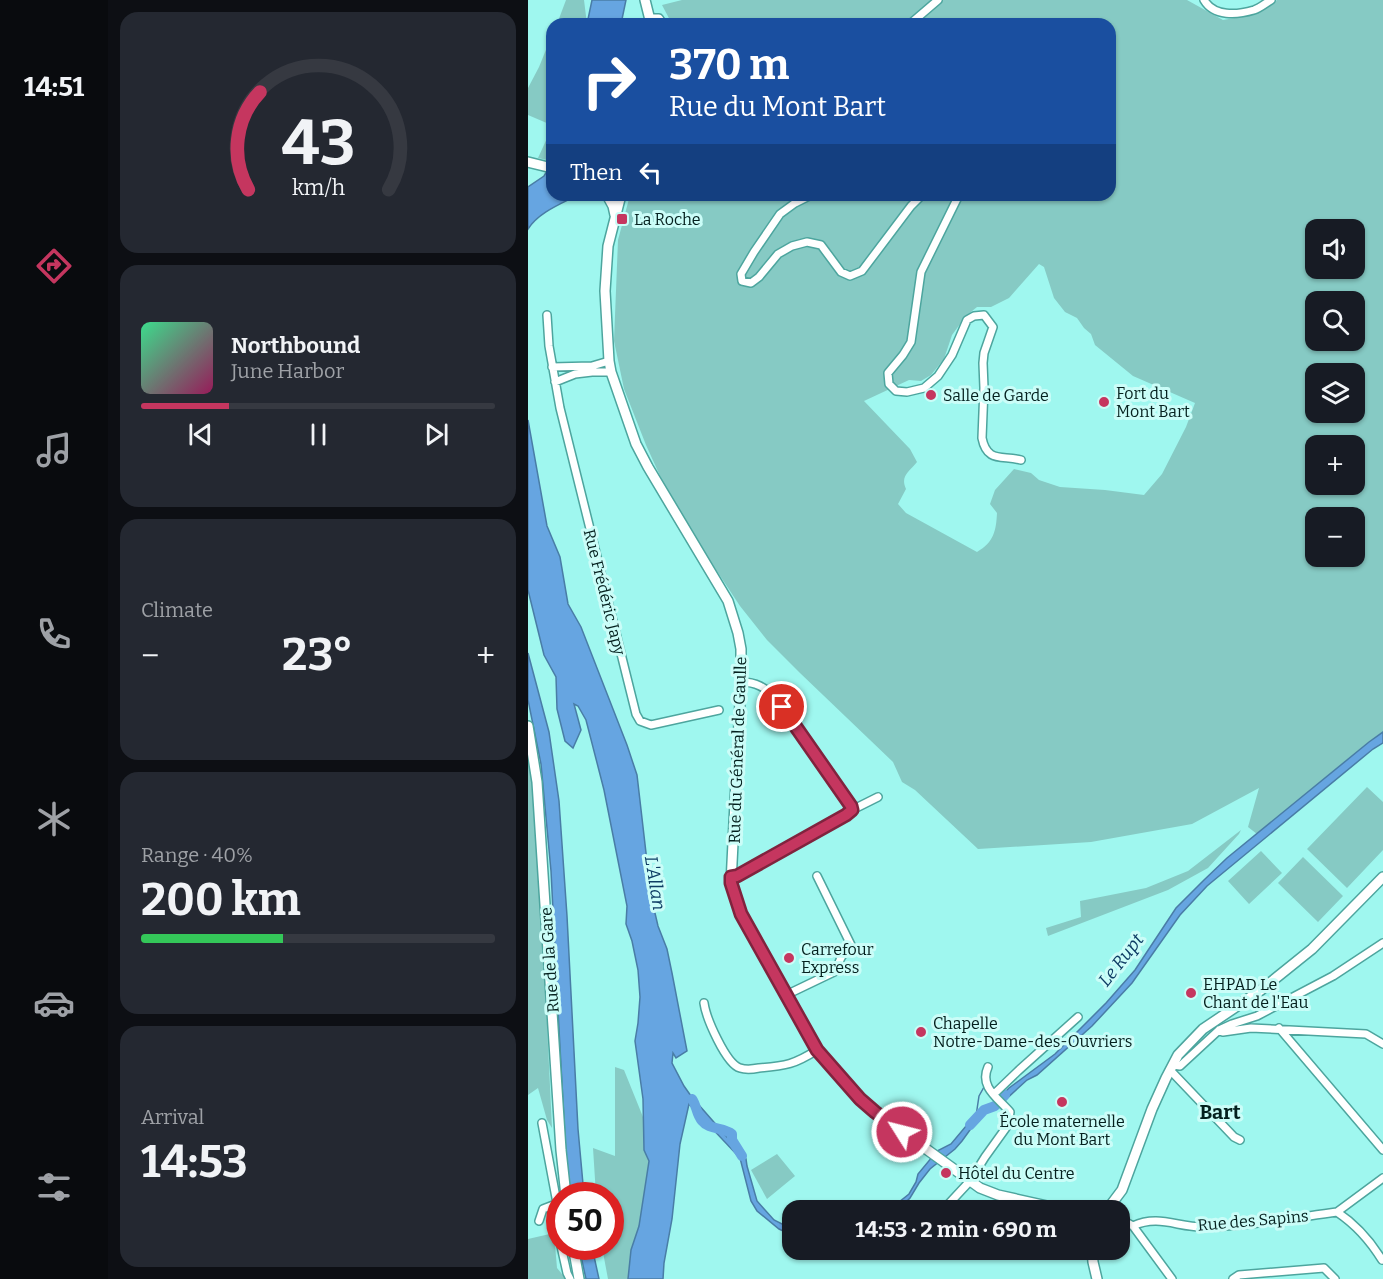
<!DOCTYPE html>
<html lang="en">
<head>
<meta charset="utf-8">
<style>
  :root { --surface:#171b24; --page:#242831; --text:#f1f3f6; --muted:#9ea1a6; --line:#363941; --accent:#c5365f }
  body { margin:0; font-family:Bitter,serif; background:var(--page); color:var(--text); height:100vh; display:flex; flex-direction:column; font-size:22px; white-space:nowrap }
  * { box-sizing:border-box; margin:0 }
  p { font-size:20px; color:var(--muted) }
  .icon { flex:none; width:33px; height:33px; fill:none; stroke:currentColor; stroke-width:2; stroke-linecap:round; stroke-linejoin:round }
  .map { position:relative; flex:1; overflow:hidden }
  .side { display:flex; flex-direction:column; gap:12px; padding:12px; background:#0d0f14; width:420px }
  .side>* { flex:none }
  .top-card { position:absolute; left:18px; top:18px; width:570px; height:183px; border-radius:18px; box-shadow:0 2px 4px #0004; background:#1a4fa0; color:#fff; overflow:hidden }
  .controls { position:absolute; left:777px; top:219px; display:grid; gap:12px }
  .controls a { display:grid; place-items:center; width:60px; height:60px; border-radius:12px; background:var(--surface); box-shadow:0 2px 4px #0004; font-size:30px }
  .speed { position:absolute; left:18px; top:1182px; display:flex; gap:12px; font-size:30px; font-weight:700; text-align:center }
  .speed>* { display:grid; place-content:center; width:78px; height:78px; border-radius:50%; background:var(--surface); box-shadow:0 2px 4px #0004; line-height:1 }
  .speed .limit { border:9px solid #d22; background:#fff; color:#111 }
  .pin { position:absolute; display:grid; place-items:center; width:51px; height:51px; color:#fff; margin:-26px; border:3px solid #fff; border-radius:50%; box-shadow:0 2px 6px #0007 }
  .me { position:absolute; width:66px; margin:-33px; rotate:306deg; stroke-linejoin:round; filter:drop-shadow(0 0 4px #0008) }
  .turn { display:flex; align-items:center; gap:21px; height:126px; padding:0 24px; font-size:27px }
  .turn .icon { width:78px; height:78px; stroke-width:2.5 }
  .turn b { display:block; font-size:42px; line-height:51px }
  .then { display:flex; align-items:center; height:57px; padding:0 24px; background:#0003; gap:12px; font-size:22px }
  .big { font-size:45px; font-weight:700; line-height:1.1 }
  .side .card { flex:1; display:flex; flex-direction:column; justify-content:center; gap:9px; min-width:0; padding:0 21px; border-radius:18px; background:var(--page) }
  .side .dial { align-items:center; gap:0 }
  .dial svg { height:156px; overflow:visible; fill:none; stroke:var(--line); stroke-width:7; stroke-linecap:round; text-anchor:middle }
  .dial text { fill:var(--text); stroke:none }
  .song { display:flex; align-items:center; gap:18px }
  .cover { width:72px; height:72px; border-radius:9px; background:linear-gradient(135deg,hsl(150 70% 55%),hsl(330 70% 35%)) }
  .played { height:6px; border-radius:3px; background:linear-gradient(90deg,var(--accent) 25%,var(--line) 25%) }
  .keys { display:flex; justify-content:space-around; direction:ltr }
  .heat { display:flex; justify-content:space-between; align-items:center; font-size:33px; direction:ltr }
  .charge { height:9px; border-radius:4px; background:linear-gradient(90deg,#34c759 40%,var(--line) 0) }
  .trip { position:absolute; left:254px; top:1200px; width:348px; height:60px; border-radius:18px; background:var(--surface); box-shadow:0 2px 4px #0004; font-weight:700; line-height:60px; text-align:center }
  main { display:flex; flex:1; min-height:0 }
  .tab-bar { display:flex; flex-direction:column; width:108px; justify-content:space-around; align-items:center; background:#090b0e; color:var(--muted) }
  .tab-bar .icon { width:42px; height:42px }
  .tab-bar .current { color:var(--accent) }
  .tab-bar b { font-size:27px; color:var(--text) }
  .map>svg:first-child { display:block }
  .green { fill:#86cac4; fill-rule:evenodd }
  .water { fill:#66a5e1; stroke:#497da6; stroke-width:1.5 }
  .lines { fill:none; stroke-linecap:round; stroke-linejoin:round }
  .stream { stroke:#497da6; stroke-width:1.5 }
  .river { stroke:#66a5e1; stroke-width:10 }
  .minor-casing { stroke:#4da59e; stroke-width:10 }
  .secondary-casing { stroke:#4da59e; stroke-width:12 }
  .minor { stroke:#fff; stroke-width:7 }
  .secondary { stroke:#fff; stroke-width:9 }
  .route-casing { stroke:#80233e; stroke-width:15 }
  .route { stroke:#c5365f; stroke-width:10 }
  .poi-dot { fill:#c5365f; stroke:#cbfdf8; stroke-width:2 }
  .labels { text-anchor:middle; stroke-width:6; stroke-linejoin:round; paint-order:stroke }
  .poi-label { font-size:16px; fill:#04201e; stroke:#cbfdf8; text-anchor:start }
  .street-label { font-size:16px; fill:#04201e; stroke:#cbfdf8 }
  .water-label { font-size:18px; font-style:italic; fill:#0e3c64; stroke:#cbfdf8 }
  .quarter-label { font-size:20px; font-weight:bold; fill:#04201e; stroke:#cbfdf8 }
</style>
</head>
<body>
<main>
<nav class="tab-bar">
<b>14:51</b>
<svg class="icon current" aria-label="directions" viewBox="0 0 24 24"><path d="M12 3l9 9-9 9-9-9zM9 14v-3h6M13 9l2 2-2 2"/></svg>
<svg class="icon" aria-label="music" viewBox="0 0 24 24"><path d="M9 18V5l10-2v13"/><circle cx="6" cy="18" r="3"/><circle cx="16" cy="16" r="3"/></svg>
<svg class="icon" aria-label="phone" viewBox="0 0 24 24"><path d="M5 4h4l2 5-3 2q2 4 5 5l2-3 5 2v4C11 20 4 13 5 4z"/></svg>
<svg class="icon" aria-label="climate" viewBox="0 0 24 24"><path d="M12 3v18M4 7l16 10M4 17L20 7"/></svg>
<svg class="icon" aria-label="car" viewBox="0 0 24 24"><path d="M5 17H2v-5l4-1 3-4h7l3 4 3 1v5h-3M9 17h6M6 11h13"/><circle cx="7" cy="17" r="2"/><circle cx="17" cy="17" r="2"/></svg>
<svg class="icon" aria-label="filters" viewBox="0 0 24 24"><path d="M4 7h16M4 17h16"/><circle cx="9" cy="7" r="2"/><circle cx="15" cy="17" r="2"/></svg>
</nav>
<section class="side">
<div class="card dial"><svg viewBox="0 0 100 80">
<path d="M14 69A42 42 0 1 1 86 69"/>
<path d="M14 69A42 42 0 0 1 20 19" stroke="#c5365f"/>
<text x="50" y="56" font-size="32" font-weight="700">43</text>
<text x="50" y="72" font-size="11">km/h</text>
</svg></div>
<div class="card">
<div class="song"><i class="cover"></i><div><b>Northbound</b><p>June Harbor</p></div></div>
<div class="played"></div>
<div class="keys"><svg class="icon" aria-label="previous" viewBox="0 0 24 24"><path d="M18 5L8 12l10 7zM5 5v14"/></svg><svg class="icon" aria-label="pause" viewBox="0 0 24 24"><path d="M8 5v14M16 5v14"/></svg><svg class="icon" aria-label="next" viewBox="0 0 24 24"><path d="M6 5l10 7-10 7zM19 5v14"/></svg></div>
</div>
<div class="card"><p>Climate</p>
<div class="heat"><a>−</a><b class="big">23°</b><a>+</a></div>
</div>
<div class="card"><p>Range · 40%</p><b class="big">200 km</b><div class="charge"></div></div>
<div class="card"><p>Arrival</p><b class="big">14:53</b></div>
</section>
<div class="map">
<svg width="855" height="1279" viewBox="0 0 855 1279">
  <rect width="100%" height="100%" fill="#9ff7ef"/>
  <path class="green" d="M38 0H56L59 24H29Z
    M154 0H659L695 20 729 14 749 0H855V734L821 758 729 834 720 827 731 788 664 824 563 842 450 849 387 790 374 782 365 762 272 673 239 640 212 606 159 526 138 489 118 445 96 389 86 341 90 240 102 195H582V24H144L134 5ZM788 230H826V268H788ZM511 264 516 267 526 298 537 312 549 318 556 328 563 334 567 345 605 376 667 403 658 427 634 474 616 495 577 490 532 487 511 480 503 473 486 469 467 490 462 504 469 513C468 531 466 542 449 552L378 513 370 504 378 489C372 476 381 472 389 462L382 449 336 401 381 380 393 381 403 375 416 359 424 335 438 316 449 307H463L481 298ZM788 302H826V340H788ZM788 374H826V412H788ZM788 446H826V484H788ZM788 518H826V556H788Z
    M24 35V161L10 158 21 134V124L0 115V88L11 67Z
    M0 748 9 815 24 1128 19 1120 10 1088 0 1095Z
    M839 787 855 802V850L819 888 779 849Z
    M713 830 711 834 680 868 640 890 520 936 518 928 553 917 552 901 618 888 660 871Z
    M733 851 754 873 721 904 700 881Z
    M775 857 815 896 790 922 750 883Z
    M87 1067 96 1070 115 1117 116 1150 121 1161 111 1226 103 1250 100 1279H80L74 1247 82 1246V1196L68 1195 65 1148 87 1156Z
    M249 1154 267 1176 239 1199 223 1170Z
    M26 1233 29 1268 38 1279H0V1239Z"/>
  <path class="water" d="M64 0H98L93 24H59Z
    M24 163V195H50C33 204 11 212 0 229V187L16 176Z
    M0 420 19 526 32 557 40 604 53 627 99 745 109 775 123 896 130 926 139 949 144 973 159 1051 148 1058 145 1053 144 1063 156 1086 163 1096 206 1145 215 1152 218 1159 219 1166 229 1201 246 1220 264 1229V1235L251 1229 229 1211 223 1201 212 1158 161 1104 152 1144 144 1219 136 1263 135 1279H100L103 1250 111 1226 121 1161 116 1150 115 1099 107 1041 110 1023 112 997 110 970 104 941 98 924 99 906 76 790 58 720 50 706 46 704 53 730 45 748 37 741 29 709 28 677 16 655 0 590Z
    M0 653 21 732 31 801 39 916 50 1129 56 1195H42L39 1175 31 1029 23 871 13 764 0 700Z
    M855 732V743L845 749 679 886 652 915 604 983 564 1026 509 1075 499 1080 475 1102 472 1097 481 1088 527 1054 578 1003 607 970 648 908 676 880 699 858 841 742Z
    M449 1113 454 1116 447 1123 434 1141 427 1149 402 1169 391 1183 382 1198 371 1209 369 1210H361L381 1194 388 1182 390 1174 409 1151 423 1144Z
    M51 1247H64L71 1279H58Z"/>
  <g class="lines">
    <path class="stream" d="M448 1116 451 1096 456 1087"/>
    <path class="river" d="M164 1099C169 1106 168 1114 174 1121 181 1130 196 1127 204 1134V1140L214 1156
      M442 1125 456 1110 467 1106 477 1095"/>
    <g class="minor-casing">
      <path id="minor" d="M676 0C686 17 709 15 726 10 732 8 738 3 743 0
        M122 18H131L135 24
        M382 24 410 0
        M283 195 267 203 252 214 226 252 213 274 214 281 223 283 231 277 250 254 264 246 279 242 293 245 313 272 322 276 334 271 383 206 394 195
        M431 195 393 272 383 342 375 355 360 373 361 384 368 391 379 392 396 388 410 376 424 355 439 320 446 316 456 315 465 327 456 353 455 363 456 388 454 438C459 463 474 455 493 460
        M19 315 21 346 32 408 108 714 112 721 123 725 191 710
        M24 367 64 366 81 361
        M27 382 47 374 64 372H83
        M324 810 350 797
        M203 877 209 876 318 815 324 810 323 806C307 783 291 759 275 736 263 719 251 696 232 686 226 683 220 682 213 682
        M258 995 308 971 310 969C311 957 315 954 324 947L289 876
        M176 1003C178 1018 198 1064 212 1068 218 1070 226 1069 231 1068 258 1066 267 1064 289 1050
        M751 1028 855 1150
        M691 1030 695 1032 723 1028 838 1034 855 1044
        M645 1065 652 1066 691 1030 704 1024 729 1016 805 976 855 943
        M642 1070 706 1137 712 1140
        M466 1094 490 1071 550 1017
        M14 1123 32 1219
        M415 1210 442 1181 457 1157 480 1125 482 1112C470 1098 451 1087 460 1067
        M809 1212 855 1178
        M591 1218 605 1226 644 1279
        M11 1221 15 1209 28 1204
        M605 1226C631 1214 651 1228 677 1227 721 1226 765 1218 809 1212 827 1224 843 1242 854 1260
        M33 1246 39 1273 42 1279
        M492 1250 499 1253 500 1250
        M705 1279 711 1275 796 1268 807 1279"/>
    </g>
    <g class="secondary-casing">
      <path id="secondary" d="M117 0 123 24
        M0 162 24 168
        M79 195 85 206 87 215
        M93 195 80 246 77 291 81 361 83 372 108 444 120 467 200 601 210 633 213 649V682L203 883 213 914 289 1050 331 1099 347 1112 452 1188 470 1195 537 1210
        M0 726 9 782 33 1150 38 1196
        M579 1210 594 1190 624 1109 638 1078 650 1055 675 1029 733 990 784 949 855 877
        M45 1246 51 1279
        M564 1250 565 1262 569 1279"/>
    </g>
    <use href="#minor" class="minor"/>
    <use href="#secondary" class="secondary"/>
  </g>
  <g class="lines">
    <g class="route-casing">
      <path id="route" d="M254 707 323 806 324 810 318 815 209 876 203 877V883L213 914 289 1050 332 1099 347 1112 374 1132"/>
    </g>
    <use href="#route" class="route"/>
  </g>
  <g class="poi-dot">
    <rect x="88" y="213" width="12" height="12" rx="3"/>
    <circle cx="403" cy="395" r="6"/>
    <circle cx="576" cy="402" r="6"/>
    <circle cx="261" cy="958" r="6"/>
    <circle cx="663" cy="993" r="6"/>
    <circle cx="393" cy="1032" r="6"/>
    <circle cx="534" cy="1102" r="6"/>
    <circle cx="418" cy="1173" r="6"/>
  </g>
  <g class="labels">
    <g class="poi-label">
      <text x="106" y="225">La Roche</text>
      <text x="588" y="399">Fort du<tspan x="588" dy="18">Mont Bart</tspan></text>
      <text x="415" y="401">Salle de Garde</text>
      <text x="273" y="955">Carrefour<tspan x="273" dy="18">Express</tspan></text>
      <text x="675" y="990">EHPAD Le<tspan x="675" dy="18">Chant de l'Eau</tspan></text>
      <text x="405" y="1029">Chapelle<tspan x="405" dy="18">Notre-Dame-des-Ouvriers</tspan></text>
      <text x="534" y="1127" text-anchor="middle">École maternelle<tspan x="534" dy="18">du Mont Bart</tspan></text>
      <text x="430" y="1179">Hôtel du Centre</text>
    </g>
    <g class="street-label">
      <text transform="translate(77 592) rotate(76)" y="6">Rue Frédéric Japy</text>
      <text transform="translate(209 750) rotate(-88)" y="6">Rue du Général de Gaulle</text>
      <text transform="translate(21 960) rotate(-94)" y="6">Rue de la Gare</text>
      <text transform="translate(725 1220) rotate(-5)" y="6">Rue des Sapins</text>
    </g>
    <g class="water-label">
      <text transform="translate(127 883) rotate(81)" y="6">L'Allan</text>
      <text transform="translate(593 960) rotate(-52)" y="6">Le Rupt</text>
    </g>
    <g class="quarter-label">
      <text x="692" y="1119">Bart</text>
    </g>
  </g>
</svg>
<div class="controls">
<a><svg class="icon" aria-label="sound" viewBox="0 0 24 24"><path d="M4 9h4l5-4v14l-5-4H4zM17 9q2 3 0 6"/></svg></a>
<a><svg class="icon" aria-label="search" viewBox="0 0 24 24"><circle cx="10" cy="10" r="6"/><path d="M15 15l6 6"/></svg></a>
<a><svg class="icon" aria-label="layers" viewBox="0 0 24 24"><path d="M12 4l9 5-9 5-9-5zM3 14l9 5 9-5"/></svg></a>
<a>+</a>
<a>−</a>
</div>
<div class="speed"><div class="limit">50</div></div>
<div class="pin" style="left:254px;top:707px;background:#d93025"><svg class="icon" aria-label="arrive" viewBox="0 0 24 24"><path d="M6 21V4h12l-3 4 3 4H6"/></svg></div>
<svg class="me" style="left:374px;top:1132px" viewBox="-20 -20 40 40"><circle r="17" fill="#c5365f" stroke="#fff" stroke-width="3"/><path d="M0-11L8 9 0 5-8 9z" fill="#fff"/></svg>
<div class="trip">14:53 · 2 min · 690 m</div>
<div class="top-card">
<div class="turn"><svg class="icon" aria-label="right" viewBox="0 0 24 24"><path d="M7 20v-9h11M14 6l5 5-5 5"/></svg><div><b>370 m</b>Rue du Mont Bart</div></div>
<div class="then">Then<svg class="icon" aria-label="left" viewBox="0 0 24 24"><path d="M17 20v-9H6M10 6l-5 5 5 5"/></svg></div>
</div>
</div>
</main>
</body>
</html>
